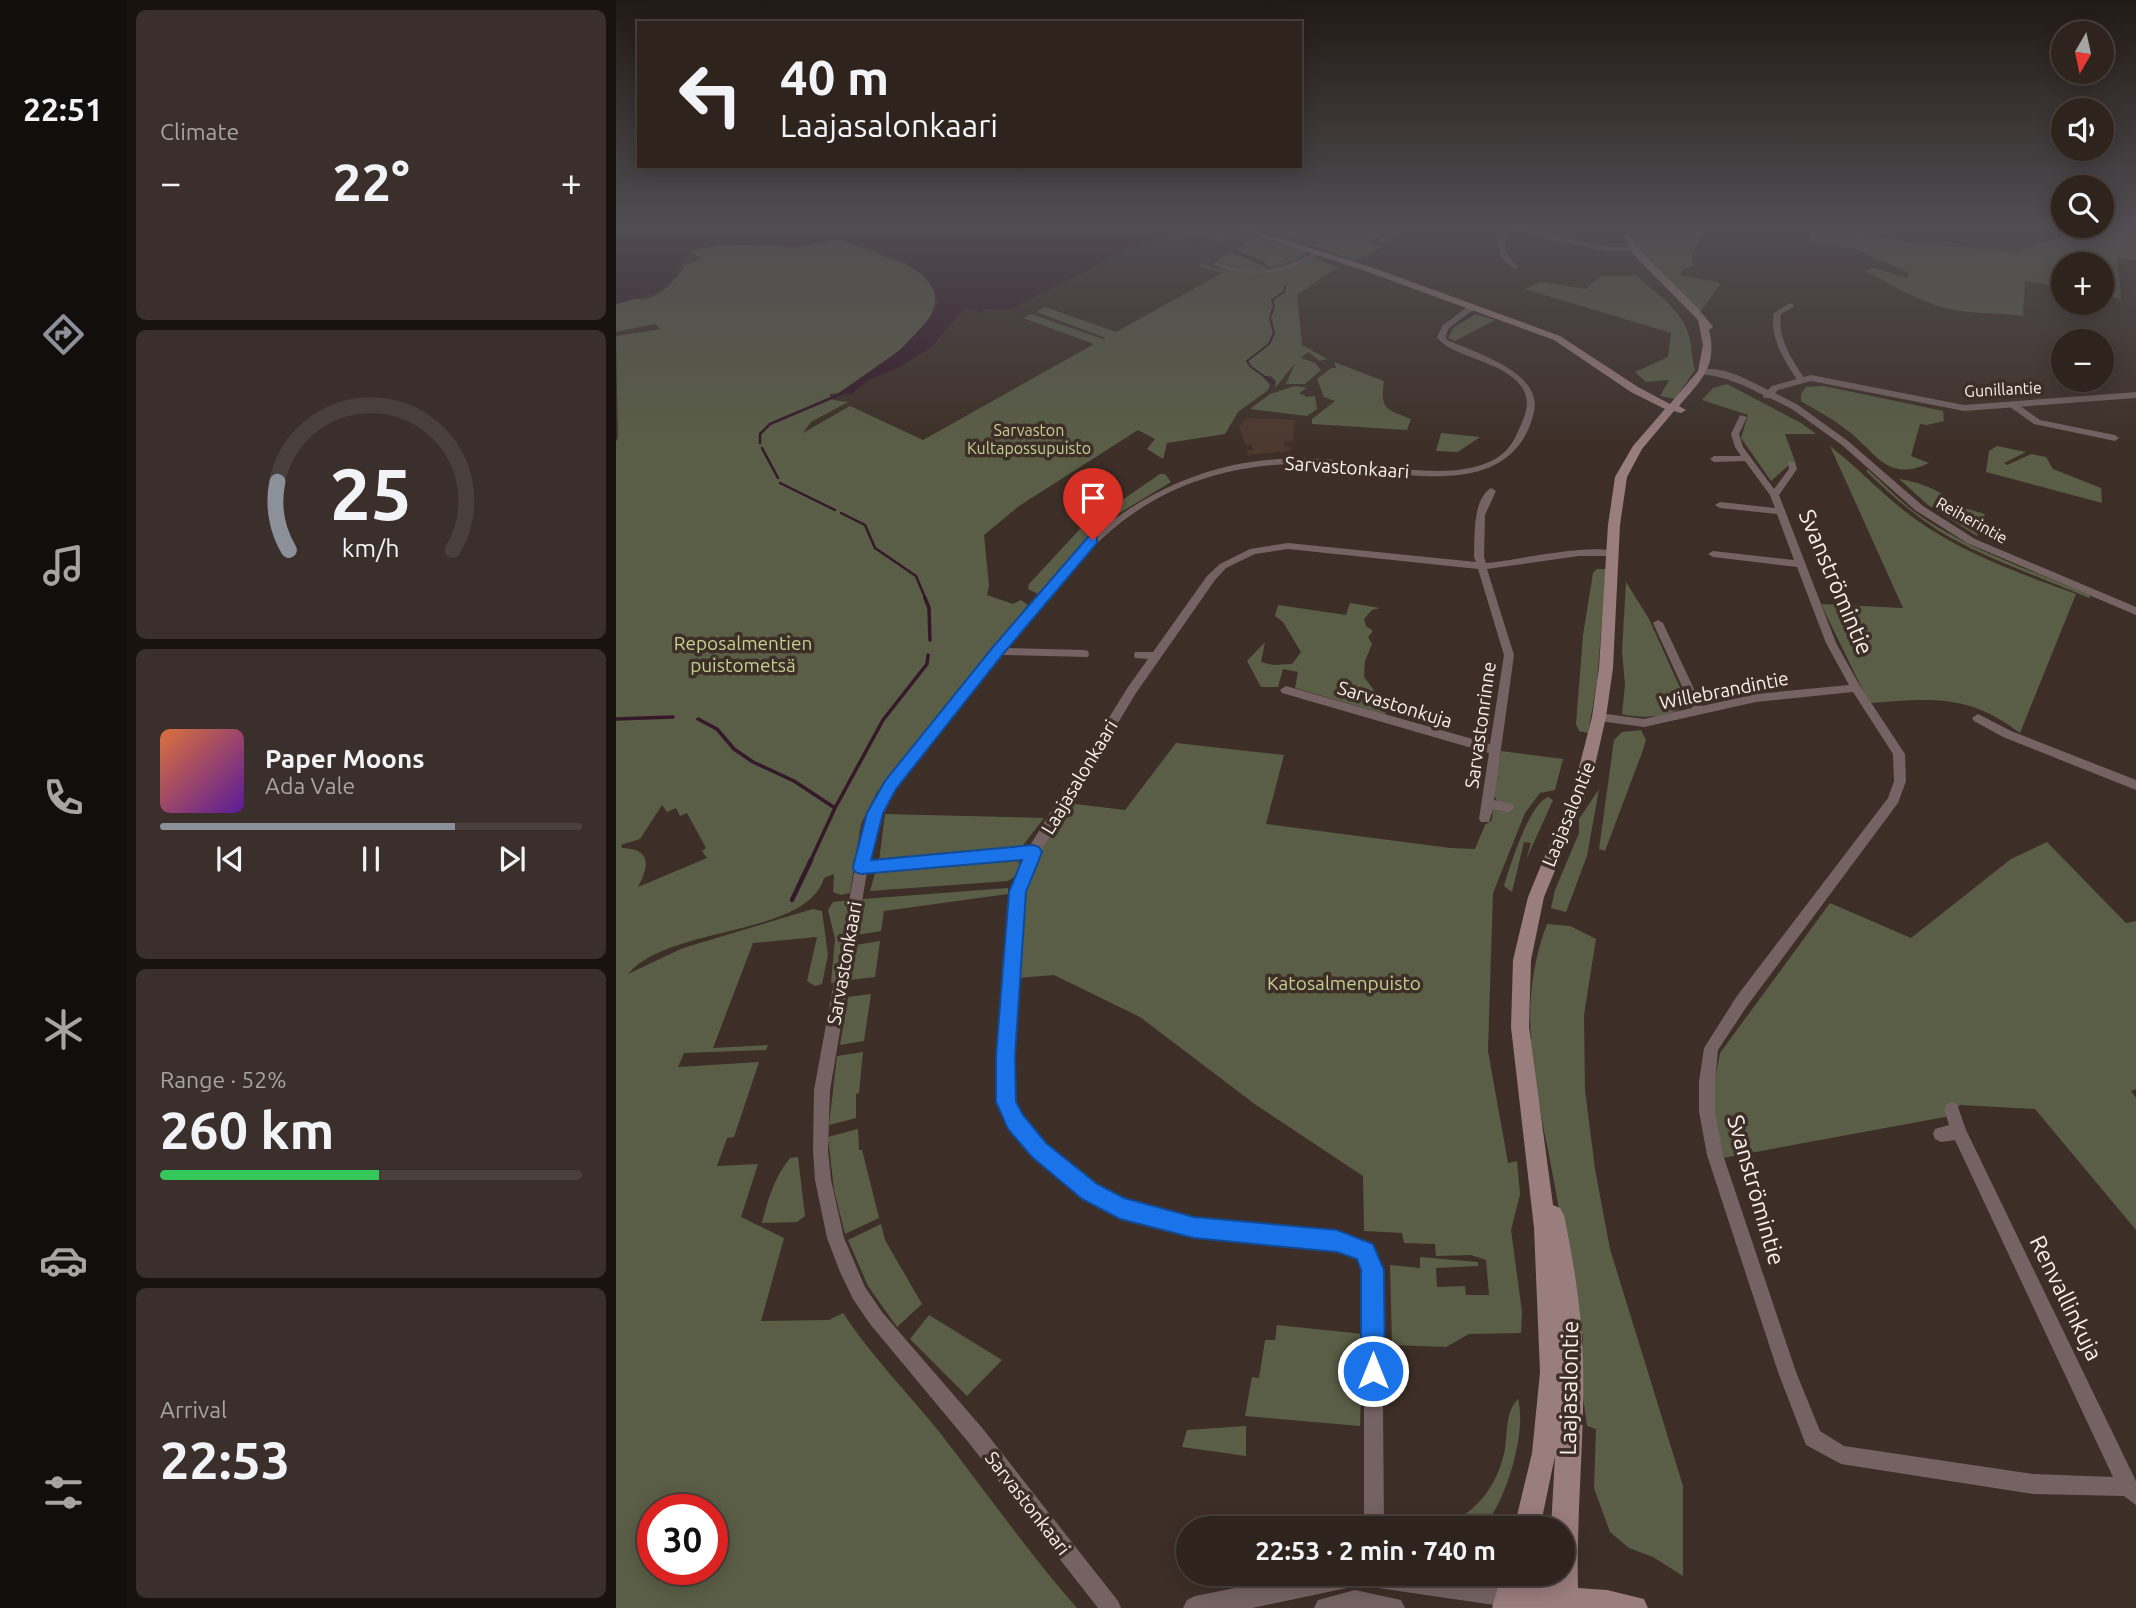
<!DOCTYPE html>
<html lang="en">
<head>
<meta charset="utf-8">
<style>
  :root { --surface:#2e231d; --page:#3a2f2a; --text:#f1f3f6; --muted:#a7a4a4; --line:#49403b; --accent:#8c9099 }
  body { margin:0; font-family:Ubuntu,sans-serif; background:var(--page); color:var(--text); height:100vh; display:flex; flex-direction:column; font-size:26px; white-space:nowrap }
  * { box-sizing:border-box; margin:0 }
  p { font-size:23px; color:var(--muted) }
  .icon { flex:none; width:38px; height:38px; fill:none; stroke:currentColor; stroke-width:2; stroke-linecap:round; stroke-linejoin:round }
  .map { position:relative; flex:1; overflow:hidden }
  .drawer { display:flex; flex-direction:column; gap:10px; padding:10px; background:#191310; width:490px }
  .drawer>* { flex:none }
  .top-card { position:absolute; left:21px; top:21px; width:665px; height:147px; border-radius:0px; box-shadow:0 4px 18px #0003,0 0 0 2px var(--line); background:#2e231d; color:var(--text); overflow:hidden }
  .needle { width:46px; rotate:189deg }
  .tools { position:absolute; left:1435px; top:21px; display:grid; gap:14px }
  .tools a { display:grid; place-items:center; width:63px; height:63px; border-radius:50%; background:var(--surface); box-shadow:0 4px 18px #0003,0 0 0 2px var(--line); font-size:35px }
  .speed { position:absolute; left:21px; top:1494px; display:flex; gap:14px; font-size:35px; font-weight:700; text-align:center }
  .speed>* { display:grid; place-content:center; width:91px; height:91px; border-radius:50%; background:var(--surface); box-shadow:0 4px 18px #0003,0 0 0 2px var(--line); line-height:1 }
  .speed .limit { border:10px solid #d22; background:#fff; color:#111 }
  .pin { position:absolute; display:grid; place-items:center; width:60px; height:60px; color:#fff; margin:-72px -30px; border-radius:50% 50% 50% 0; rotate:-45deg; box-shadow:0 0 7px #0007 }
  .pin .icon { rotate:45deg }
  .me { position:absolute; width:77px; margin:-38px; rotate:0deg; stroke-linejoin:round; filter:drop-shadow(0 0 5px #0008) }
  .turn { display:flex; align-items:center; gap:24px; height:147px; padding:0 28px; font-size:32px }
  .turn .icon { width:91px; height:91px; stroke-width:2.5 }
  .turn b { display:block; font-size:49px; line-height:60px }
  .big { font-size:52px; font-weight:600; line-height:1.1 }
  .drawer .card { flex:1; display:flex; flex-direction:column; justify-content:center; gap:10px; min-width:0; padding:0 24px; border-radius:10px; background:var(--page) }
  .drawer .dial { align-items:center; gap:0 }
  .dial svg { height:182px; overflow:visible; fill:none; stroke:var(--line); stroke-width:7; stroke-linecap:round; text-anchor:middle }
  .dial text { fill:var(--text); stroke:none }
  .song { display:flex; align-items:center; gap:21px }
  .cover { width:84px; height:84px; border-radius:10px; background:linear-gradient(135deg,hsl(20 70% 55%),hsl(270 70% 35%)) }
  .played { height:7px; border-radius:4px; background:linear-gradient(90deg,var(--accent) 70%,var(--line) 70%) }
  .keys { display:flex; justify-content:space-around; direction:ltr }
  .heat { display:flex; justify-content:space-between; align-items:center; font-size:38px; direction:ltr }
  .charge { height:10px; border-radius:5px; background:linear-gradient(90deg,#34c759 52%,var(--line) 0) }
  .trip { position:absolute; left:560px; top:1516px; width:399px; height:70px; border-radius:35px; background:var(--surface); box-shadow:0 4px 18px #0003,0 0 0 2px var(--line); font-weight:600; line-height:70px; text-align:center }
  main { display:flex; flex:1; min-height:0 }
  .tab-bar { display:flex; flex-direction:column; width:126px; justify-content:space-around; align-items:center; background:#120e0c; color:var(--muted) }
  .tab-bar .icon { width:49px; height:49px }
  .tab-bar .current { color:var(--accent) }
  .tab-bar b { font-size:32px; color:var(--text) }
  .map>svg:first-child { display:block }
  .built { fill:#4c382d }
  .green { fill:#5a5e46; fill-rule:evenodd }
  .water { fill:#351829 }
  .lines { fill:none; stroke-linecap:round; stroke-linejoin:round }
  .stream-far3 { stroke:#351829; stroke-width:2 }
  .stream-far2 { stroke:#351829; stroke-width:2.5 }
  .stream-far1 { stroke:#351829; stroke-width:3.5 }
  .stream { stroke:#351829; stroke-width:4.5 }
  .minor { fill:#756363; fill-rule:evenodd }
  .tertiary { fill:#756363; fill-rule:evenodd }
  .secondary { fill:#9a7d7d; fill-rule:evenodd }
  .route { fill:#1a73e8; stroke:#114b97; stroke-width:2 }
  .labels { text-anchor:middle; stroke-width:7; stroke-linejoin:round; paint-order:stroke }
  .far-street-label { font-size:16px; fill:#f9f0eb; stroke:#3d2f27 }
  .far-park-label { font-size:16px; fill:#c3ce90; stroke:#3d2f27 }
  .street-label { font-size:19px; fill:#f9f0eb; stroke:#3d2f27 }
  .park-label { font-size:19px; fill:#c3ce90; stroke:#3d2f27 }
  .near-street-label { font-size:23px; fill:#f9f0eb; stroke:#3d2f27 }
</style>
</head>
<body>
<main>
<nav class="tab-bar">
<b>22:51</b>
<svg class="icon current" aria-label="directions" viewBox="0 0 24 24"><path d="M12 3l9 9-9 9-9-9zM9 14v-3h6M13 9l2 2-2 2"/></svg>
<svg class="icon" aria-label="music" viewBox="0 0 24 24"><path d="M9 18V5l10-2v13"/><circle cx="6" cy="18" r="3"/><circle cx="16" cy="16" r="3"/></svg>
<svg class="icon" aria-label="phone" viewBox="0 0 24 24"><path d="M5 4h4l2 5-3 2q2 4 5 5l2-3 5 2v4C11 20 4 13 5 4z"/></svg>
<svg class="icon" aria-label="climate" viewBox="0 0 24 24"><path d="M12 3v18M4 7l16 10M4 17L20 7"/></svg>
<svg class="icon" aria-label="car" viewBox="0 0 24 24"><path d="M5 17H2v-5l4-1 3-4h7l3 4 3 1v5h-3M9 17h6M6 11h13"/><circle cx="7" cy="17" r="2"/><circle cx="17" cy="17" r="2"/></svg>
<svg class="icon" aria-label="filters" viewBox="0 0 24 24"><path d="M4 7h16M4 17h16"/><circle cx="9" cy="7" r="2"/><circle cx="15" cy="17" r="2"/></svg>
</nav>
<section class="drawer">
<div class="card"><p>Climate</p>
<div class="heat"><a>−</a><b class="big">22°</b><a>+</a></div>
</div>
<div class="card dial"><svg viewBox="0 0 100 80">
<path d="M14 69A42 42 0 1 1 86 69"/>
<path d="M14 69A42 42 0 0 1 9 39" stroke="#8c9099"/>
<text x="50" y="56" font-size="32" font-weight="700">25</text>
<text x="50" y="72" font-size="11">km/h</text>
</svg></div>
<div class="card">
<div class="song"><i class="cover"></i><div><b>Paper Moons</b><p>Ada Vale</p></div></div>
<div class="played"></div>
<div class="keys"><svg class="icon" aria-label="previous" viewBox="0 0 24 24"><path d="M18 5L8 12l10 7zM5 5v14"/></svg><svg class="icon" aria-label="pause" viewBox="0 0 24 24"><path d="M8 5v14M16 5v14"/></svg><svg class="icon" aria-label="next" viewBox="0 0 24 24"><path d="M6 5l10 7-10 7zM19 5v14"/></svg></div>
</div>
<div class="card"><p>Range · 52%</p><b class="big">260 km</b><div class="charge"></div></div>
<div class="card"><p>Arrival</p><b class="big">22:53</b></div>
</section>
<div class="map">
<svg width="1520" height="1608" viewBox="0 0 1520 1608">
  <rect width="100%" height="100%" fill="#3d2f27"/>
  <path class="built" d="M632 418 679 420 677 441 668 442 669 447H674L675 451 632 455 631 450H637L636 445 629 444 623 425Z"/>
  <path class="green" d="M541 227H609L692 252 679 260 653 268 647 261 620 250 631 242 594 238 570 232 558 233Z
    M634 227H739L764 237 750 243 766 247 740 261 684 241Z
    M1029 227H1093L1076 253 1077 266 1066 270 1064 275 1105 283 1084 312 1025 253 1020 244Z
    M1146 227H1206L1298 244 1402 251 1445 237V227H1520V260L1501 258 1505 299 1486 295V264H1447V288L1409 281 1407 316C1382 312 1359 315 1335 309 1303 303 1277 284 1248 271L1257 268 1292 278 1293 273 1239 249 1193 242 1195 235Z
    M214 239C237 239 254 253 275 259 291 264 304 270 314 284 341 322 249 374 223 393L213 394 217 400 232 402 195 422 187 433 234 406 307 440 478 344 407 318 415 314 487 339 490 338 420 312 429 307 500 332 606 273 583 266 588 263 596 268 649 274 676 267 696 258 722 267 681 295 686 345 711 359 704 361 692 352 685 358 699 363 705 370 689 384H670L679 363 659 388 660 381 655 376H646L654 385 652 390 622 412 609 434 551 443 547 459 531 449 539 439 522 430 403 506 368 535 373 585 371 595 397 604 405 600 412 605 261 792 245 824 234 893 225 895 217 892 218 874 208 878C191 937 53 925 12 974L67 948 197 909 206 911 212 955 206 984 199 986 191 981 201 937 137 943 97 1048 152 1045 150 1050 68 1053 62 1067 143 1062 118 1137 111 1138 101 1166 142 1164 125 1217 168 1238 145 1321 213 1320 227 1313C256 1357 292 1393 325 1434 370 1492 412 1552 461 1608H0V441L2 438 0 336 45 329 39 324 0 332V304L18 298C37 306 62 279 69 265L87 259 75 252C110 238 146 247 183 247 195 247 203 241 214 239ZM46 805 51 812 60 808 64 816 71 813 90 848 86 851 91 858 22 887C33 866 36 849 6 848L5 845 24 839ZM37 1510H96V1570H37Z
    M615 252 646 265 651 270 635 271 600 261Z
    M985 276H1021C1038 292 1065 309 1072 333 1076 345 1075 357 1079 370L1059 399 1044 396 1053 380 1030 382 1019 372 1052 357 1055 333 909 289 924 282 970 289Z
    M860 314 879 320 839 341 832 338 838 327Z
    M718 362 768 381C764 410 770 409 795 419L791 430 696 424V419L719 401 708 397 701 379 715 368H720Z
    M1111 384 1185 423 1200 434H1169L1180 464 1172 466 1155 481 1125 438 1132 415 1086 400 1097 388Z
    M679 386 691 388 683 393 691 397 699 396 701 409 691 416 634 409 654 394Z
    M1208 386 1327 411 1328 421 1311 425 1304 424 1295 456 1313 463C1271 483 1261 453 1231 430 1217 419 1200 410 1185 401V394L1190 387Z
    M825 433 864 437 842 452 820 451Z
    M1214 446C1242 468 1267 495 1295 516 1345 553 1403 573 1460 594L1404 733C1351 693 1316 699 1253 703L1205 604 1287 608Z
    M1381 446 1410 452 1388 463 1391 465 1415 454 1430 457 1437 469 1485 488 1486 503 1370 472 1373 451Z
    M1252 470C1267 483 1281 498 1296 510 1350 550 1414 569 1475 596L1473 598C1427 578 1379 562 1335 538 1303 520 1276 496 1250 471Z
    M544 474H549L555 482 487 523 422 594 412 589 413 584 464 529Z
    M1283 479C1299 481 1330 491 1338 505L1369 514 1361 536 1312 505Z
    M981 569H990L981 682 972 733 963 731 960 724 967 635 977 573Z
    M1010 582 1033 619 1071 703C1058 718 1025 719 1006 714L1009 685 1006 651Z
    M734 603 764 608 756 610 748 619 750 626 757 631 752 637 756 644 749 661 748 677 761 694 773 699 769 714 679 688 682 672 667 669 662 687H645L631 661 649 642 645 662 657 665 676 664 685 652 667 622 659 616 662 605 730 615Z
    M1025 730 1030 740 1027 750 989 851 983 849 998 740 1006 732Z
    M560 743 668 755 650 824 834 848 859 849 869 825 876 820 877 808 882 802 877 795 885 751 947 759 939 790 924 793 909 813 877 893 872 1051 892 1163 901 1161 904 1194 895 1230 906 1312 905 1333 853 1334 830 1347 776 1345 774 1265 804 1268V1257L862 1262V1266L820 1268 821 1287 849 1286 850 1295H873L870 1260 855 1255 820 1256 819 1244 788 1243 786 1233 748 1231 747 1176 640 1105 524 1017 438 975 401 978 407 888 417 862 451 803 509 810Z
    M983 789 971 856 950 912 935 908 939 890 963 833V819Z
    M932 797 937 800 910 860 915 843 908 842 896 892 888 886C894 866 913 804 932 797Z
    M269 814 428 818 405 848 263 861Z
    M1431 842 1510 923 1520 921V1089L1515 1091 1520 1098V1230L1419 1109 1344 1105 1329 1117 1107 1158 1099 1112 1098 1084 1104 1053 1214 903 1295 938 1395 859Z
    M399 858 404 864 400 876 392 881 254 891 260 870Z
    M392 888V894L268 911 265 931 241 935 247 899Z
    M233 900 219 983H215L219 939 212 910 217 902Z
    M931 924 954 926 980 939 968 1015 969 1090 979 1169 994 1249 1067 1486V1576L1037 1557 1013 1548 994 1532 978 1488 980 1429 971 1426 964 1375 967 1339C957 1285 947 1231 937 1176 921 1090 898 1010 931 924Z
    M264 941 259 977 234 980 240 945Z
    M255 994 248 1041 224 1045 232 997Z
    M247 1052 243 1093 240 1094V1118L213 1125 221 1056Z
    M242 1129 243 1150H246L263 1218 229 1234 218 1190 212 1137Z
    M182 1157 189 1216 181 1222 146 1223C152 1199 158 1178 174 1158Z
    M265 1224 269 1240 306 1304 281 1327 252 1286 232 1240Z
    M313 1315 386 1360 351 1396 294 1339Z
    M661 1325 747 1334 744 1426 629 1416 636 1377 643 1378 649 1340H659Z
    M902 1399C911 1433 890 1501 867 1528H780L778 1522C792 1524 807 1529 821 1526 859 1518 882 1485 889 1449 892 1430 889 1413 902 1399Z
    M630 1426V1456L566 1447 571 1430Z"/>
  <path class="water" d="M0 227H541L558 233 535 238 397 308 368 309 365 313 349 308 314 348 280 369 254 379 235 394 223 393 284 350 316 316 321 302 317 288 307 275 290 263 223 239 184 247 104 244 72 252 68 263 60 269 62 276C55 280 51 286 44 290 38 294 8 302 0 304Z"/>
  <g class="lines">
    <path class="stream-far3" d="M556 234 612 249
      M618 251 647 264
      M658 383 635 367 631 361 653 344 658 333 654 318 658 306 656 300 668 292 669 287"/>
    <path class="stream-far2" d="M144 443V434L154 424 227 393
      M146 448 162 478
      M164 483 219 510
      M225 513 249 525 259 548 300 576 310 600"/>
    <path class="stream-far1" d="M309 598 313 608 314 640
      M0 719 57 717
      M82 719 101 729 118 749 137 762 178 781 219 808
      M194 862 219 808 267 720 311 664 312 655"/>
    <path class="stream" d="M176 900 195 860"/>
    <path class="minor" d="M787 227H794L765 243 760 242Z
      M891 227H898L991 247H1017L1020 249 1017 251H991L899 232 890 238C886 252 894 257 902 267L899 269C887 262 879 252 884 237L894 230Z
      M700 252 705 253C674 275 631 281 597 264L600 262C609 264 619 268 628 269 654 274 677 263 700 252Z
      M1174 303 1178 305 1177 307 1165 314C1161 337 1176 360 1189 379L1185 381H1182C1169 361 1153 338 1158 313Z
      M854 305 861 307 833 328 829 337 831 340C858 352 927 372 918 412 894 513 762 465 689 464 647 463 604 471 565 487 485 521 445 583 392 648L468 650 472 651 473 654 472 657 387 655 278 788C266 812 257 835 253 861L413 847 512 687 532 659 519 658 518 655 519 652H537L591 576 604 564 634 549 672 543 860 562 858 557C859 537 856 500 875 488L880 491 869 515 868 557 870 563C897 561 982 541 1001 553L996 556H963L871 569 898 655 878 800 896 804 898 807 896 810 892 812 877 809 873 822H865L863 819 873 753 666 693 664 690 670 686 874 744 888 655 862 569 672 549 639 554 610 568 599 580 520 693 423 854 410 884 397 1091C402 1121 423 1140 446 1159 460 1170 472 1183 488 1192 538 1221 603 1225 660 1229 687 1231 719 1228 744 1240 760 1248 764 1265 766 1281L768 1528H748V1281C747 1262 740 1254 721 1249 640 1244 554 1244 480 1206 463 1197 449 1182 434 1169 408 1148 388 1124 381 1091L396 884 408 858 251 872 214 1090 212 1150 215 1180 228 1238 249 1287 266 1312 367 1429 502 1601 505 1608H482L353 1443 254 1324 237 1299 224 1272 211 1238 199 1180 197 1150 198 1090 243 847 253 813 270 782 461 551C505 508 556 479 617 465 647 459 678 457 708 459 756 463 845 486 885 455 894 448 899 439 903 429 908 418 914 406 909 393 896 361 834 358 821 337L827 325Z
      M1394 403H1400L1424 420 1499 435 1503 438 1499 441 1418 424 1394 407Z
      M1124 415 1131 417 1123 434 1127 447 1158 489 1173 469 1172 461 1179 463 1181 469 1163 495 1220 643 1244 686 1289 754 1290 781 1282 803 1131 1006 1102 1050 1099 1082V1111L1107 1155 1180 1372 1204 1431 1228 1446 1417 1474 1497 1477 1339 1140 1325 1142 1319 1139 1317 1134 1319 1129 1333 1125 1328 1109 1331 1104 1336 1102 1341 1104 1350 1130 1520 1481V1505L1508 1496 1417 1494 1225 1464 1190 1445 1162 1372 1091 1155 1083 1111V1082L1088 1048 1121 996 1272 798 1278 781 1277 754 1237 692 1140 702 1028 727 983 721 977 717 983 713 1028 719 1076 708 1037 623 1042 620 1047 623 1086 706 1140 694 1233 685 1210 643 1181 567 1097 557 1092 554 1097 551 1178 560 1161 514 1104 508 1099 505 1104 502 1159 508 1154 495 1129 461 1098 462 1094 459 1098 456H1125L1119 447 1115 434Z
      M1362 714 1395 731 1520 780V790L1387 737 1358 721 1356 718Z"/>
    <path class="tertiary" d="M1087 369C1110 367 1132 380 1152 390L1156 386 1195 375 1348 405 1520 392V398L1348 411 1195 381 1162 390 1159 393 1182 405 1232 441 1307 506 1359 539 1520 607V615L1351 543 1299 510 1226 445 1176 409 1154 398H1148L1147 395C1126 384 1107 376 1084 374V370Z
      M693 1573H818L892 1583 900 1587 904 1595 900 1603 892 1607 755 1587 731 1588 636 1608H567L571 1600 579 1596Z
      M739 1590 785 1600 789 1608H698L702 1600Z"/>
    <path class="secondary" d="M616 227H628L755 267 944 336 1022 387 1054 404 1082 371 1087 345 1082 320 1018 255 1007 235H1013C1037 269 1072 293 1097 327L1093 330C1102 366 1085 380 1063 406L1070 410 1065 413 1058 411 1026 449 1011 477 1004 525 997 668 990 717 975 783 928 897 915 960 913 1027 937 1205 944 1208 948 1215C958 1264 966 1312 967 1363 969 1438 960 1513 962 1588L991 1590 1028 1599 1032 1608H876L886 1573H912L909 1583 936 1585V1573H947V1528H935L939 1456 924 1528H898L916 1453 924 1372 918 1228 895 1027 897 960 912 897 959 783 976 717 983 668 992 525 999 477 1017 446 1049 409 1015 392 938 340 749 271Z"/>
  </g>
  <linearGradient id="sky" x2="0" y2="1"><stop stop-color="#221a15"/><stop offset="0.5" stop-color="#514d52"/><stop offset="1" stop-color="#514d52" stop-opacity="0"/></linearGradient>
  <rect width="1520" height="452" fill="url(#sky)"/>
  <path class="route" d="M477 536 481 537V543L387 654 280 789 267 813 255 860 417 845 423 847 426 852 410 892 399 1056 400 1102 407 1115 430 1143 481 1184 508 1198 578 1217 721 1230 757 1244 768 1270 769 1371 765 1380 757 1383 749 1380 745 1371V1270L741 1259 721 1252 578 1238 504 1219 466 1199 416 1157 392 1129 380 1102V1056L393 892 406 860 245 874 239 872 237 867 251 813 269 781 377 647 472 537Z"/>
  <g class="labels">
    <g class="far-street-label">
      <text transform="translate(1387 389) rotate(-3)" y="6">Gunillantie</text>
      <text transform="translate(1356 520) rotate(29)" y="6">Reiherintie</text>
    </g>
    <g class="far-park-label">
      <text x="413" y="436">Sarvaston<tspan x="413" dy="18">Kultapossupuisto</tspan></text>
    </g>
    <g class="street-label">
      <text transform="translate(731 467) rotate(4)" y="7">Sarvastonkaari</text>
      <text transform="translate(1108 690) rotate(-11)" y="7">Willebrandintie</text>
      <text transform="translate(779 704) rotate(17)" y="7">Sarvastonkuja</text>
      <text transform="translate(864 725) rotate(-82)" y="7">Sarvastonrinne</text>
      <text transform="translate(463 777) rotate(-59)" y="7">Laajasalonkaari</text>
      <text transform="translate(952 814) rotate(-68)" y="7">Laajasalontie</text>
      <text transform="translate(228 963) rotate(-80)" y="7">Sarvastonkaari</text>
      <text transform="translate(412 1503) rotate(52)" y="7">Sarvastonkaari</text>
    </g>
    <g class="park-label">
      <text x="127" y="650">Reposalmentien<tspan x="127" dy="22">puistometsä</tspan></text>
      <text x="728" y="990">Katosalmenpuisto</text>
    </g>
    <g class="near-street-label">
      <text transform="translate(1220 582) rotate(67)" y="8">Svanströmintie</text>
      <text transform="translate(1140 1190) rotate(74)" y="8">Svanströmintie</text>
      <text transform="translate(1450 1298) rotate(64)" y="8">Renvallinkuja</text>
      <text transform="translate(953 1388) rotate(-89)" y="8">Laajasalontie</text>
    </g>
  </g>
</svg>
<div class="tools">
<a><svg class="needle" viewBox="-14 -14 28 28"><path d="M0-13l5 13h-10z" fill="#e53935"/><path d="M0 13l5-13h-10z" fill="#a7a4a4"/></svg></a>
<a><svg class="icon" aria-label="sound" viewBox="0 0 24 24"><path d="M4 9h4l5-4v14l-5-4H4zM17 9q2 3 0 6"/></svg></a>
<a><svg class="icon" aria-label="search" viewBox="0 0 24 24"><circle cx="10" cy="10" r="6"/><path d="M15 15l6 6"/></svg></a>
<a>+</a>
<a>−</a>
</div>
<div class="speed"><div class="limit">30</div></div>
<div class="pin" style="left:477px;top:540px;background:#d93025"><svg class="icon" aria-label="arrive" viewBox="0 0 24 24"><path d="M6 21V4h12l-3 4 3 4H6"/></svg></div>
<svg class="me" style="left:757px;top:1371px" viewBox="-20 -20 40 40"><circle r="17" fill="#1a73e8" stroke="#fff" stroke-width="3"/><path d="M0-11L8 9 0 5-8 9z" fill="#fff"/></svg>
<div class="trip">22:53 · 2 min · 740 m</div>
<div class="top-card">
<div class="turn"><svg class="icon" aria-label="left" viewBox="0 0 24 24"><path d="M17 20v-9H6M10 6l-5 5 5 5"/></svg><div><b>40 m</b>Laajasalonkaari</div></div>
</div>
</div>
</main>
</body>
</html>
